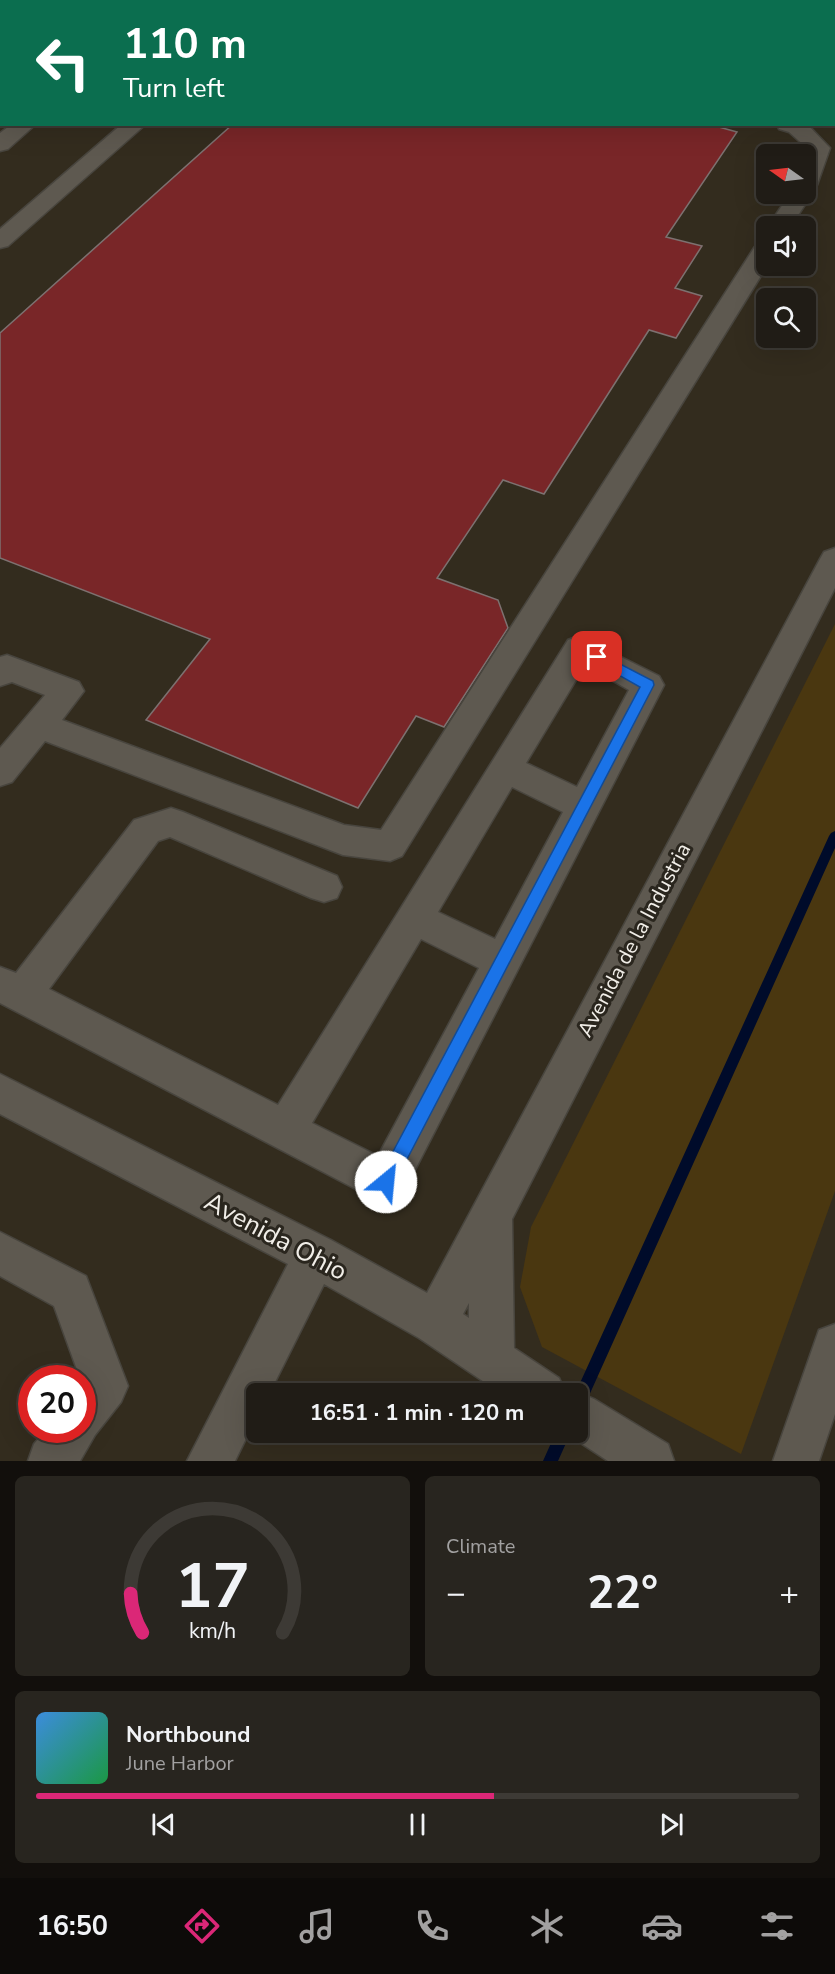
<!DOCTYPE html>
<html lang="en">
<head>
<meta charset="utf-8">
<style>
  :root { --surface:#201c16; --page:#28251f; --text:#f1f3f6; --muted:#a2a1a1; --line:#3d3a35; --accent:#db2777 }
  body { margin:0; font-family:"Nunito Sans",sans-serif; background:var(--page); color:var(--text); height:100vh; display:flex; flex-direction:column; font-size:22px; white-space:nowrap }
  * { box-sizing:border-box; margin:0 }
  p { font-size:20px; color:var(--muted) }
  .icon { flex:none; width:33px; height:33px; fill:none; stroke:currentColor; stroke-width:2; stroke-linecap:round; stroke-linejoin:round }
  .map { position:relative; height:1461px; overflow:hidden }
  .details { display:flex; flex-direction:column; gap:15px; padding:15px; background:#120f0c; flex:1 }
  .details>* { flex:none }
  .guide { position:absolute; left:0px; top:0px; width:836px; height:126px; box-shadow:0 6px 24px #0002,0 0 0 2px var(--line); background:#0b6e4f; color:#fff; overflow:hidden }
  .needle { width:39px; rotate:284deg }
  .tools { position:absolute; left:756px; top:144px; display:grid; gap:12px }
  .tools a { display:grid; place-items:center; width:60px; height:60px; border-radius:9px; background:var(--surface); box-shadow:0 6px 24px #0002,0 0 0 2px var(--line); font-size:30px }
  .speed { position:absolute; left:18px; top:1365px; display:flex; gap:12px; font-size:30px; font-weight:700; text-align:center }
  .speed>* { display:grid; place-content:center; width:78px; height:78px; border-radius:50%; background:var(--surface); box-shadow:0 6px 24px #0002,0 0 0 2px var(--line); line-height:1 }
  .speed .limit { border:9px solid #d22; background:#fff; color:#111 }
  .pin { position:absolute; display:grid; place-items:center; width:51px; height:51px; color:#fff; margin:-26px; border-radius:12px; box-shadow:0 3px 9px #0006 }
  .me { position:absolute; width:66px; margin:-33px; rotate:28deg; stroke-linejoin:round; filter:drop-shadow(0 0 4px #0008) }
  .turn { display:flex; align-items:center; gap:21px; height:126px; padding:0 24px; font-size:27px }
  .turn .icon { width:78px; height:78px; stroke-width:2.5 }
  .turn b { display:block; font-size:42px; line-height:51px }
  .big { font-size:45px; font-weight:700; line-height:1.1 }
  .details .tile { flex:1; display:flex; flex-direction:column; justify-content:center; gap:9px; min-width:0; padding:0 21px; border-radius:9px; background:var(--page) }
  .details .dial { align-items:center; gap:0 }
  .dial svg { height:156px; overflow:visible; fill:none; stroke:var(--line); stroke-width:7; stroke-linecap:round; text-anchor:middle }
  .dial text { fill:var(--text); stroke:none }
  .song { display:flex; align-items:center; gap:18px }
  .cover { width:72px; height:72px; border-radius:9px; background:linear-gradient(135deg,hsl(210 70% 55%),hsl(140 70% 35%)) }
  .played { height:6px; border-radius:3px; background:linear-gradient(90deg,var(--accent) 60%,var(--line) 60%) }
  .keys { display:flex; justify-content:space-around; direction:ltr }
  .heat { display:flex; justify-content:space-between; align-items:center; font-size:33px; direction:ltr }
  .details .tiles { flex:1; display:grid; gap:15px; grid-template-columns:1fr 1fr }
  .tile:last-child { grid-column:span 2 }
  .trip { position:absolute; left:246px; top:1383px; width:342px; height:60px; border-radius:9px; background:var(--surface); box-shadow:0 6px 24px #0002,0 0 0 2px var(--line); font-weight:700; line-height:60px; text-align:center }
  .dock { display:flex; height:96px; justify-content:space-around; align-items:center; background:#0d0b09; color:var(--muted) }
  .dock .icon { width:42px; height:42px }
  .dock .current { color:var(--accent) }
  .dock b { font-size:27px; color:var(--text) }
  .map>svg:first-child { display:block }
  .built { fill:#332c1e; fill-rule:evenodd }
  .green { fill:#4a3710 }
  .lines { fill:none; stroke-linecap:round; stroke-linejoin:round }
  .stream { fill:#000b2a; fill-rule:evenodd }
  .building { fill:#792628; stroke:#7d7170; stroke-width:1.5 }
  .minor-casing { stroke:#48453e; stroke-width:3 }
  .minor { fill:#5e5950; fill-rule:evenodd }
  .route { fill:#1a73e8; stroke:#114b97; stroke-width:1.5 }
  .labels { text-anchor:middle; stroke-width:6; stroke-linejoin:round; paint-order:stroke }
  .street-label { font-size:21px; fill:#f1eee8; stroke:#2a261e }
  .near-street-label { font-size:26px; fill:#f1eee8; stroke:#2a261e }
</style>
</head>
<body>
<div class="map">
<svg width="835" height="1461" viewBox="0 0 835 1461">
  <rect width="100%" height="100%" fill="#2a261e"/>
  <path class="built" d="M0 0H835V1461H0ZM2 2H834V124H2ZM766 154H806V194H766ZM766 226H806V266H766ZM766 298H806V338H766ZM32 1378H82V1430H32ZM256 1394H578V1432H256Z"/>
  <path class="green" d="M835 624V1191L741 1454 542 1347 520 1287 531 1227Z"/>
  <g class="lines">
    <path class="stream" d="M835 831V848L583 1409 578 1411V1394H575L829 836 831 833Z
      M556 1432H571L558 1461H543Z"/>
  </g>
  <path class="building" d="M233 124H708L737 132 666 237 702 246 675 288 702 296 676 338 649 330 544 494 503 480 437 578 498 600 508 628 444 727 416 716 358 808 146 720 210 639 0 558V333Z"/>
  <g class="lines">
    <g class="minor-casing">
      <path id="minor" d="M91 0H111L90 2Z
        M179 0H199L178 2Z
        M251 0H273L274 2H252Z
        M0 62H2L0 75Z
        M12 124H36L8 149 0 151V133Z
        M122 124H146L8 246 0 248V229Z
        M777 124H807L830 148 817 185 810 191 812 194 791 226H768L790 194H806L808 149 789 132 779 129Z
        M766 241 767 266 402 856 390 861 343 855 45 741 12 782 0 786V748L45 695 12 682 0 686V657L7 655 79 682 84 691 62 720 344 825 381 830 754 248 758 243Z
        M835 548V588L512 1219 514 1348 559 1378 566 1394H502L419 1338 324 1284 269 1394H256V1418L235 1461H187L288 1264 0 1114V1074L331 1240 427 1293 820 559 824 552ZM469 1303V1318L463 1314Z
        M579 636 659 676 664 685 401 1197 386 1203 371 1197 0 1003V967L16 973 134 820 171 808 183 812 337 876 342 887 337 898 324 902 311 898 170 837 158 841 49 989 278 1105 568 640ZM585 665 629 690 577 787 526 763ZM512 787 563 812 495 939 438 912ZM421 939 479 968 378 1156 312 1123Z
        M0 1232 86 1276 128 1386 121 1402 95 1435 80 1461H28L34 1444 46 1430H82V1378H80L54 1306 0 1276Z
        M835 1324V1414L819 1461H773L819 1330Z
        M578 1392 594 1399 668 1444 674 1461H608L564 1432H578V1394H574Z"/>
    </g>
    <use href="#minor" class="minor"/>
  </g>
  <path class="route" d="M597 652 653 681 654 685 392 1188 386 1191 380 1188 377 1182 380 1176 640 687 592 660 590 657Z"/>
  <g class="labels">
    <g class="street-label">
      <text transform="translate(634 940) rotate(-62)" y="7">Avenida de la Industria</text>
    </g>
    <g class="near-street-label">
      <text transform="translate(276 1236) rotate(28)" y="9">Avenida Ohio</text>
    </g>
  </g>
</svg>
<div class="tools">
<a><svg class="needle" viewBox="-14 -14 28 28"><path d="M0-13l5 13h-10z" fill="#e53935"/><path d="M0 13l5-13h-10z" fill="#a2a1a1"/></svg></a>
<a><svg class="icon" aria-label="sound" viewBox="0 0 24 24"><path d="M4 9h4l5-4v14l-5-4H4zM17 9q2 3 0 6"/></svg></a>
<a><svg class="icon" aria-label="search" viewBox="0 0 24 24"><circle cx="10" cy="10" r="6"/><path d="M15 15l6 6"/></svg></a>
</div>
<div class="speed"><div class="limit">20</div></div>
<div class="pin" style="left:597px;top:657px;background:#d93025"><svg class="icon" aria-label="arrive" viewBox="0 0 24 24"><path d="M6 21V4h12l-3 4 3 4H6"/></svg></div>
<svg class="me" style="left:386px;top:1182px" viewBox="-20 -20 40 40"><circle r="19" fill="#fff"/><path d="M0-13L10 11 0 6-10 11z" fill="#1a73e8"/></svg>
<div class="trip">16:51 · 1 min · 120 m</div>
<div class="guide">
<div class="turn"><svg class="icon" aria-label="left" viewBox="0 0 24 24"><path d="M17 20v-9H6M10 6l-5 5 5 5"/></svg><div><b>110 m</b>Turn left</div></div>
</div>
</div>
<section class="details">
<div class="tiles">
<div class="tile dial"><svg viewBox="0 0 100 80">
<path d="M14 69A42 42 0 1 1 86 69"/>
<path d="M14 69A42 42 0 0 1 8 49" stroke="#db2777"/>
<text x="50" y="56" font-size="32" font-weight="700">17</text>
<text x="50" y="72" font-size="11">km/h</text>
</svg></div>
<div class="tile"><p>Climate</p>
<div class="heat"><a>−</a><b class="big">22°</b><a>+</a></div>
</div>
<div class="tile">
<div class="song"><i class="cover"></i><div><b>Northbound</b><p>June Harbor</p></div></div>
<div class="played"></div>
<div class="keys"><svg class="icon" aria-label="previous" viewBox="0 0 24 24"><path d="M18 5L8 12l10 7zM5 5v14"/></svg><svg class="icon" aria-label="pause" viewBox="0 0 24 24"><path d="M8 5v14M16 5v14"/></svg><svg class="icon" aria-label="next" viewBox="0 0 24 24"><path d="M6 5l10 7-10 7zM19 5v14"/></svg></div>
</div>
</div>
</section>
<nav class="dock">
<b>16:50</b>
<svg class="icon current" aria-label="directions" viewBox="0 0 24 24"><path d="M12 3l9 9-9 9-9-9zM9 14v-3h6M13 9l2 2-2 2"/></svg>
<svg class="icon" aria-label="music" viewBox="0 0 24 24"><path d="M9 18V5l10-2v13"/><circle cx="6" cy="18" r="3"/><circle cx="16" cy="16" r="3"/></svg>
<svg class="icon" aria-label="phone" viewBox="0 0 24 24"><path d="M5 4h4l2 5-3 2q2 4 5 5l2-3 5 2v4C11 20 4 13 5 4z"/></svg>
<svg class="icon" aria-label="climate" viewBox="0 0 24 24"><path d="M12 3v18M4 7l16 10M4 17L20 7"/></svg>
<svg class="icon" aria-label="car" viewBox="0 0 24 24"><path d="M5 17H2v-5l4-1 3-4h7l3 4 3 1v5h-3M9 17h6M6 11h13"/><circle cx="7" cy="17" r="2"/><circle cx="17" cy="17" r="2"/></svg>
<svg class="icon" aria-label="filters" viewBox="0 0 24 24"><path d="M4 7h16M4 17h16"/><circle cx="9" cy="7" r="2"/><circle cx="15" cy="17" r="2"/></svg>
</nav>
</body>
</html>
